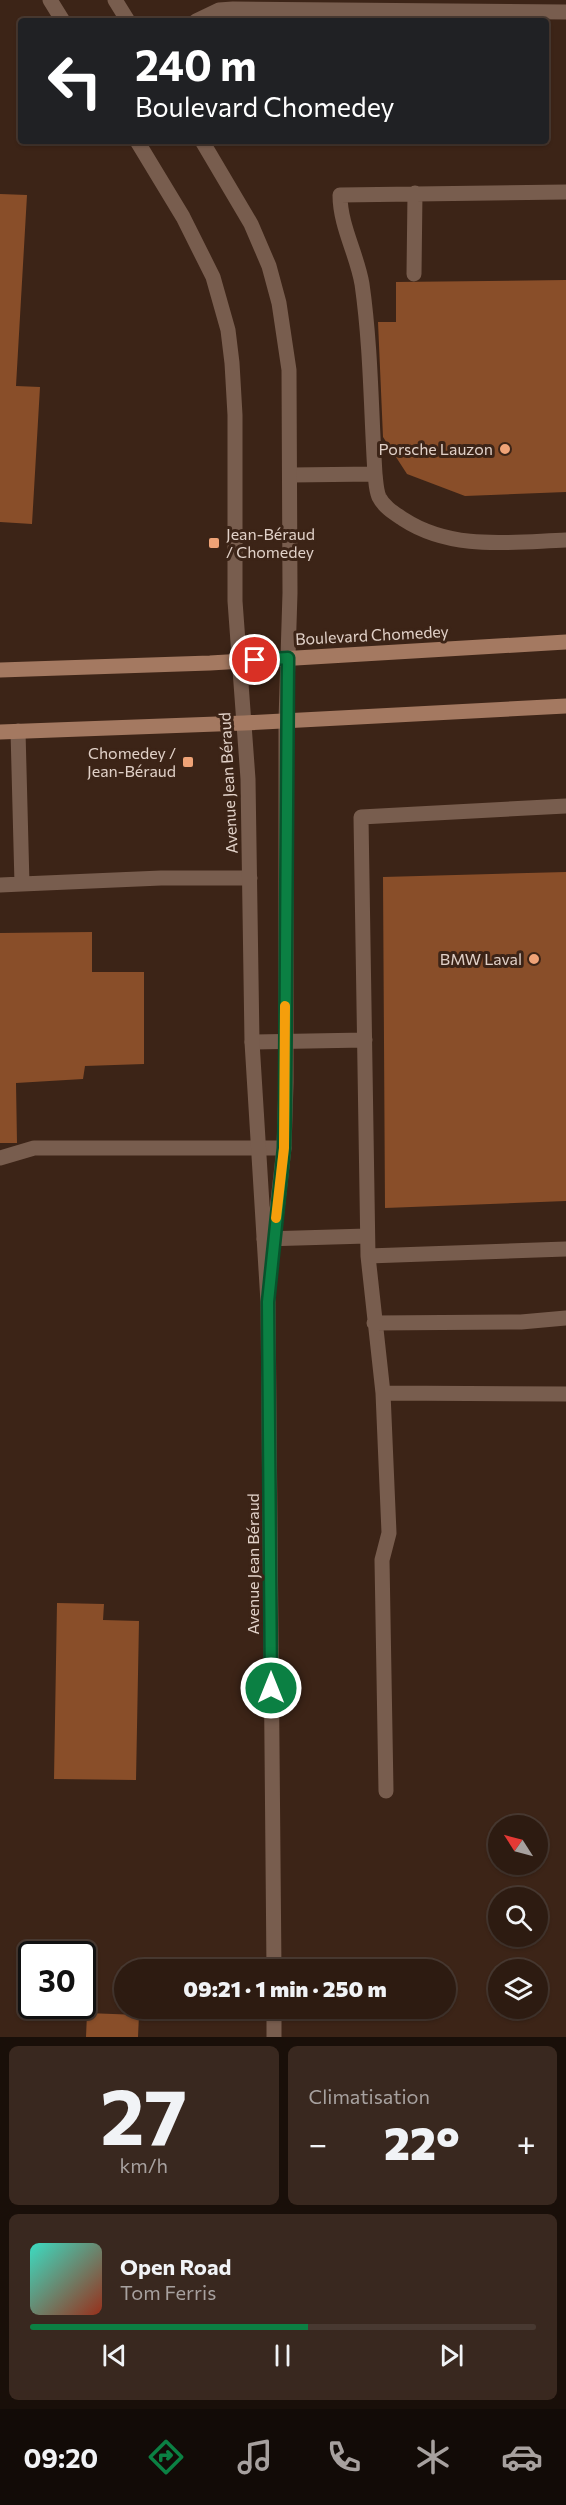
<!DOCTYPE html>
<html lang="fr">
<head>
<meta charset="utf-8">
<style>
  :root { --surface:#2d1b11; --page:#39281f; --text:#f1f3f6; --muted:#a7a19f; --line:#483931; --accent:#0b8043 }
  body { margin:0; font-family:Commissioner,sans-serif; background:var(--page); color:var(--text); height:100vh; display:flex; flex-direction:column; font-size:22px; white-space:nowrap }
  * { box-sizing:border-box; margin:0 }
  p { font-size:20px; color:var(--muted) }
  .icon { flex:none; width:33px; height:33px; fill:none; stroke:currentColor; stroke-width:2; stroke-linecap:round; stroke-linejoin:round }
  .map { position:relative; height:2037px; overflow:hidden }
  .side { display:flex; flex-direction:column; gap:9px; padding:9px; background:#190f09; flex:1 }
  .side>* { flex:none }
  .top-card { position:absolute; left:18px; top:18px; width:531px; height:126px; border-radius:6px; box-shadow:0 2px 4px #0004,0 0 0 2px var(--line); background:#202124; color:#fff; overflow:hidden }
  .needle { width:39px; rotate:306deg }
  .controls { position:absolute; left:488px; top:1815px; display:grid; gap:12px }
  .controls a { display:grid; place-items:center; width:60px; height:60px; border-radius:50%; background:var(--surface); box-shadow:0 2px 4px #0004,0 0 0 2px var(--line); font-size:30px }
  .speed { position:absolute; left:18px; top:1941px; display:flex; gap:12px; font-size:30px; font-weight:700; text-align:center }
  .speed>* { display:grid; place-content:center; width:78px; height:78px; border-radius:50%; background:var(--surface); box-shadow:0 2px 4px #0004,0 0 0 2px var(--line); line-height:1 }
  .speed .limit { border:3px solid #111; border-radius:9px; background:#fff; color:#111 }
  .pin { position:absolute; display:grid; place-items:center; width:51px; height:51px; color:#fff; margin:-26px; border:3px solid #fff; border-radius:50%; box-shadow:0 2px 6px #0007 }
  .me { position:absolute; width:66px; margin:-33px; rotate:0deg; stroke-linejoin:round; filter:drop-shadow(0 0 4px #0008) }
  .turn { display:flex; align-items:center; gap:21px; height:126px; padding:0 18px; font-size:27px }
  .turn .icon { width:78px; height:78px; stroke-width:2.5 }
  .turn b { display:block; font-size:42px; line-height:51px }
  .big { font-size:45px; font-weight:800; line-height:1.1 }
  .side .widget { flex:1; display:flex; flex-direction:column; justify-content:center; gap:9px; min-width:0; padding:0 21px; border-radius:9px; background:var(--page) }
  .side .dial { align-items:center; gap:0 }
  .dial b { font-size:78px; line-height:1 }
  .song { display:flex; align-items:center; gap:18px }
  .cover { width:72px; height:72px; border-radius:9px; background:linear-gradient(135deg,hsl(170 70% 55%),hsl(10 70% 35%)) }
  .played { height:6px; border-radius:3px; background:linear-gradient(90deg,var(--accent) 55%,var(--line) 55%) }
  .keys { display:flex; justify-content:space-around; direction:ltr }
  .heat { display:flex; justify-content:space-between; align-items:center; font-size:33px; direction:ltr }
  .side .tiles { flex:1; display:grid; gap:9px; grid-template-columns:1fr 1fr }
  .widget:last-child { grid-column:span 2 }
  .trip { position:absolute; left:114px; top:1959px; width:342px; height:60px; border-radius:30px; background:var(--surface); box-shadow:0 2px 4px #0004,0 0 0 2px var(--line); font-weight:800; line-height:60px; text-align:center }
  .menu { display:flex; height:96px; justify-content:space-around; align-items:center; background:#120b07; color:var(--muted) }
  .menu .icon { width:42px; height:42px }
  .menu .active { color:var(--accent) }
  .menu b { font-size:27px; color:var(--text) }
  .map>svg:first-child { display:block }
  .building { fill:#894e29 }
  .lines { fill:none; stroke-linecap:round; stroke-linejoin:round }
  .lane { stroke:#785d4e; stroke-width:15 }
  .street { stroke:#785d4e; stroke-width:15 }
  .secondary { stroke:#a47961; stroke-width:15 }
  .route-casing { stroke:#07532c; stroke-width:15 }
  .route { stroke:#0b8043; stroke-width:10 }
  .slow { stroke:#f59e0b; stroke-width:10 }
  .poi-dot { fill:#efa377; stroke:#3c2417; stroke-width:2 }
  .labels { text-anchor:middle; stroke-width:6; stroke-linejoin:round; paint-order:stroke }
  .poi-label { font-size:16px; fill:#e1d1c8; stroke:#3c2417; text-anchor:end }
  .street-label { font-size:16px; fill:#e1d1c8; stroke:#3c2417 }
</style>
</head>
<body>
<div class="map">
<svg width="566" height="2037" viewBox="0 0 566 2037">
  <rect width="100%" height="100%" fill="#3c2417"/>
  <path class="building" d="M0 194 27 195 16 386 40 387 32 524 0 522Z
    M566 280V492L465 496 407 474 383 437 378 322H396V282Z
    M566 872V1201L385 1208 383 877Z
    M92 932V972H144V1064L85 1066 83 1079 16 1083 17 1143H0V933Z
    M57 1603 104 1604 103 1620 139 1621 136 1780 54 1779Z
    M87 2013 139 2015 138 2037H86Z"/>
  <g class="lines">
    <path class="lane" d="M196 21 219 10 233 9 566 12
      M414 274 415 193
      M375 474C371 411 371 347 362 284 357 254 340 226 340 195L566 192
      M291 475 375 474C376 482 376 490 379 497 384 507 394 513 403 519 452 551 510 542 566 540
      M22 884 161 878H250
      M0 885 22 884 18 731
      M252 1042 365 1040
      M0 1158 34 1148H284
      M264 1239 367 1236
      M368 1256 566 1249
      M374 1323 521 1322 566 1318
      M383 1393 368 1256 361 817 566 806
      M386 1791 382 1560 389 1533 383 1393 566 1394"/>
    <path class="street" d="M50 0 63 21
      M115 0 128 21
      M137 141 183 217 213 277 228 330 232 363 235 415V601L248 779 252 1042 268 1302 274 1970
      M202 141 251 224 269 266 279 303 289 370 290 593 286 720V1083L284 1148 272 1254
      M274 2008V2037"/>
    <path class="secondary" d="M0 670 210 663 566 642
      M0 732 244 723 566 706"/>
  </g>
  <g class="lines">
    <g class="route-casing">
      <path id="route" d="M255 660 288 658 285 1105 284 1148 268 1302 271 1688"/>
    </g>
    <use href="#route" class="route"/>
    <path class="slow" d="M276 1218 284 1148 285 1006"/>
  </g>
  <g class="poi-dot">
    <circle cx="505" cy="449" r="6"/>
    <rect x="208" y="537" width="12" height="12" rx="3"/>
    <rect x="182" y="756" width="12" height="12" rx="3"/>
    <circle cx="534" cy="959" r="6"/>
  </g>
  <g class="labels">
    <g class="poi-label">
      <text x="493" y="455">Porsche Lauzon</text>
      <text x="226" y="540" text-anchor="start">Jean-Béraud<tspan x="226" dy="18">/ Chomedey</tspan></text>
      <text x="176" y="759">Chomedey /<tspan x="176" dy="18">Jean-Béraud</tspan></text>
      <text x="522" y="965">BMW Laval</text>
    </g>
    <g class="street-label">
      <text transform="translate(372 635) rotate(-3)" y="6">Boulevard Chomedey</text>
      <text transform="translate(228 783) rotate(-93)" y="6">Avenue Jean Béraud</text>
      <text transform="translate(253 1564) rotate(-90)" y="6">Avenue Jean Béraud</text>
    </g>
  </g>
</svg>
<div class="controls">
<a><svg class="needle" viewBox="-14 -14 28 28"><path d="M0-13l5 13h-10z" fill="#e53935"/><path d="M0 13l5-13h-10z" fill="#a7a19f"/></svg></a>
<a><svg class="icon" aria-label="search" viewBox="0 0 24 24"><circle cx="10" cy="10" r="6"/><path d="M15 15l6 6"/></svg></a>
<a><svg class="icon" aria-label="layers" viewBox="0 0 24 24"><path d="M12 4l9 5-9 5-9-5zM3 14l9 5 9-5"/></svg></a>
</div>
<div class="speed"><div class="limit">30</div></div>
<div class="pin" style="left:255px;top:660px;background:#d93025"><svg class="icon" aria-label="arrive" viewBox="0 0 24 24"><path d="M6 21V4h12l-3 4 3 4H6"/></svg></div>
<svg class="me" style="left:271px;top:1688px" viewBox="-20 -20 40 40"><circle r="17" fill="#0b8043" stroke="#fff" stroke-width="3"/><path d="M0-11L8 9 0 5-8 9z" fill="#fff"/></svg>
<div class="trip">09:21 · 1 min · 250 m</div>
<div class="top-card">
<div class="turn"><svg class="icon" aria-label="left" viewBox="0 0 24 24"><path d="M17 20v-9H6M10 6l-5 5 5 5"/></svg><div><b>240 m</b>Boulevard Chomedey</div></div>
</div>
</div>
<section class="side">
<div class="tiles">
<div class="widget dial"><b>27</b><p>km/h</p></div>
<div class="widget"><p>Climatisation</p>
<div class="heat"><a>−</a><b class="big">22°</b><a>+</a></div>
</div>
<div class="widget">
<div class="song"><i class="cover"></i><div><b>Open Road</b><p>Tom Ferris</p></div></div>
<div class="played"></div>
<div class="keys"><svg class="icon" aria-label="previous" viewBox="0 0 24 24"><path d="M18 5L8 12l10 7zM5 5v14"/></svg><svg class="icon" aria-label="pause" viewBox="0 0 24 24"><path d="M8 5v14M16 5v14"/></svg><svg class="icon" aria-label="next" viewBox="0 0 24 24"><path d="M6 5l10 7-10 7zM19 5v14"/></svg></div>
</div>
</div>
</section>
<nav class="menu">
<b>09:20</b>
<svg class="icon active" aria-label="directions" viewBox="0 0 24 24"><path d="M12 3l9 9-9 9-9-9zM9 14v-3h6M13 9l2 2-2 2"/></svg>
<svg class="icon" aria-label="music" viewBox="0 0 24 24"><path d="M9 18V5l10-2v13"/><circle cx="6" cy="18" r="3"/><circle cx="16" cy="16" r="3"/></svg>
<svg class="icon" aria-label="phone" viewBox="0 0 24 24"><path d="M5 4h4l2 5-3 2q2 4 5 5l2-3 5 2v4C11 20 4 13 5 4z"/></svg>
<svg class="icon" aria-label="climate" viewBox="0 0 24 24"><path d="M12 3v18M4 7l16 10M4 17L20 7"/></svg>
<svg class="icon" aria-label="car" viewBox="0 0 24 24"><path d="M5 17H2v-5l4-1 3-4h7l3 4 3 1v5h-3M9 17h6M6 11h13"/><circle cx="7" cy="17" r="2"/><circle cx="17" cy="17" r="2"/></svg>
</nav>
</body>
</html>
